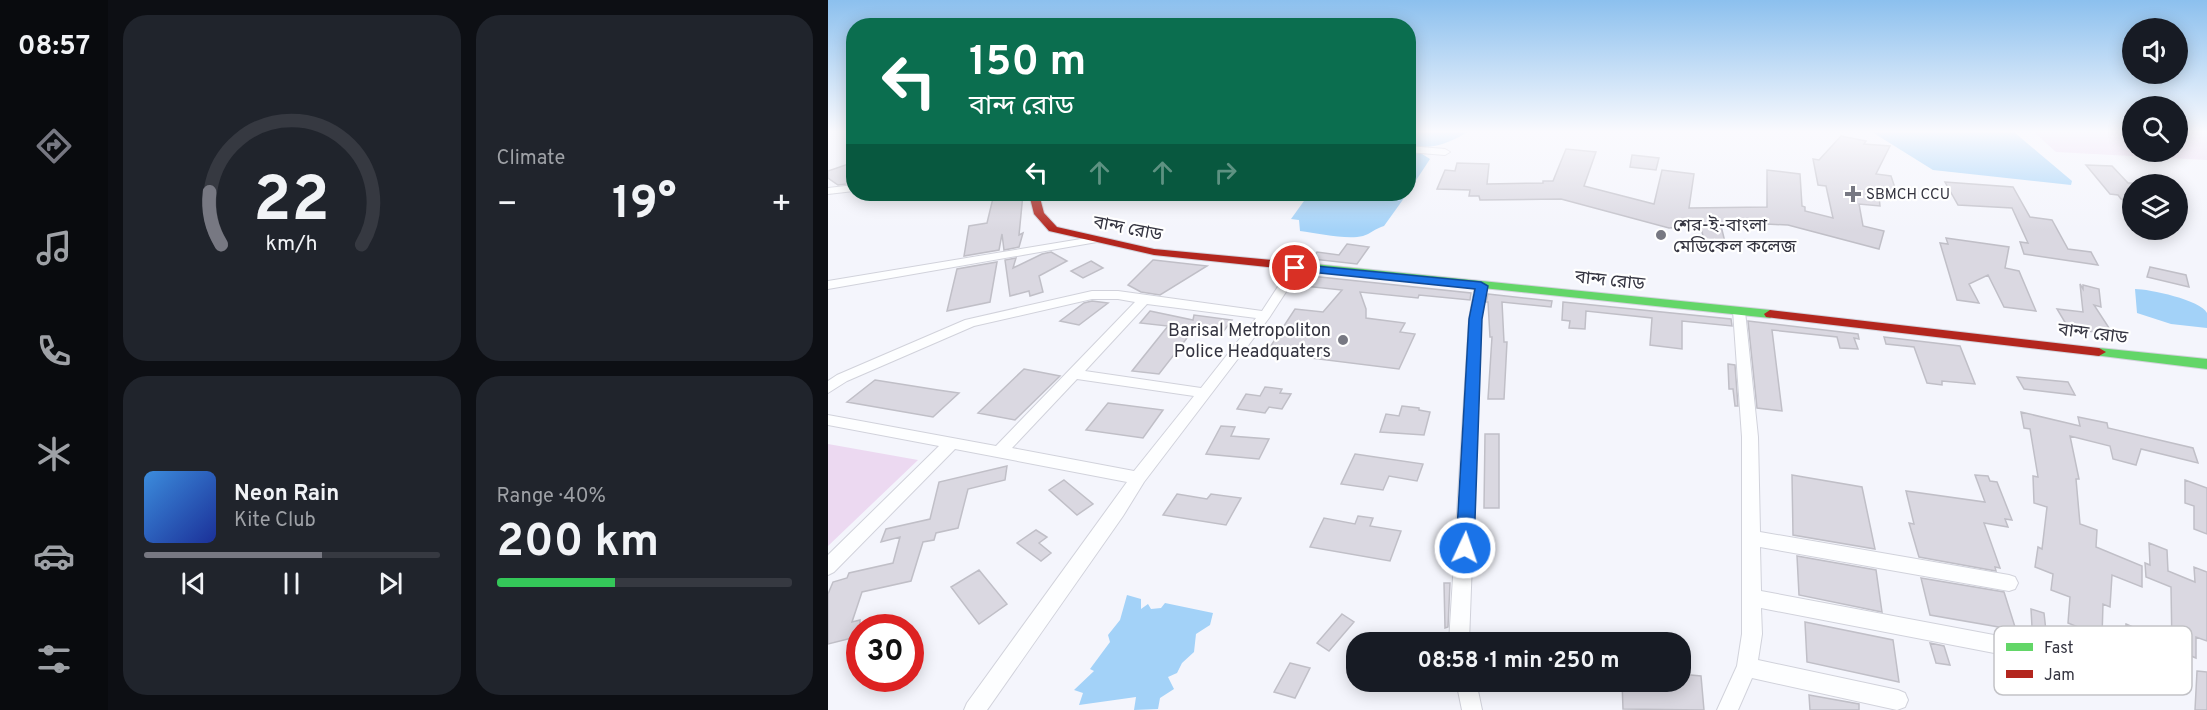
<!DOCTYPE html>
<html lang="en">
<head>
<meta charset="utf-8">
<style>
  :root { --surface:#171b24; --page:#20242c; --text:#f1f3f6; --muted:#9ea1a6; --line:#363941; --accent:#777882 }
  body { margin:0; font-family:Overpass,"Noto Sans Bengali",sans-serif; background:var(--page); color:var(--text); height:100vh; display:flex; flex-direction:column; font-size:22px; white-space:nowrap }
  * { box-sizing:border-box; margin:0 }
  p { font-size:20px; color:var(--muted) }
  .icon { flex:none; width:33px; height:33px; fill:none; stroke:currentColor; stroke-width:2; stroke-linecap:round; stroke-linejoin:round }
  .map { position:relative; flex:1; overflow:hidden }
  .sheet { display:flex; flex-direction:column; gap:15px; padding:15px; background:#0d0f14; width:720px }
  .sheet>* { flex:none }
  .top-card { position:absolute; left:18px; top:18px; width:570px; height:183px; border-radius:24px; box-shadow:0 3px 15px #0003; background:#0b6e4f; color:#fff; overflow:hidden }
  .controls { position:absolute; left:1294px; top:18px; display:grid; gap:12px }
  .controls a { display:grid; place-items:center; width:66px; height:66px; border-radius:50%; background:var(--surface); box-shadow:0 3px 15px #0003; font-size:30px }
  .speed { position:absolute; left:18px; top:614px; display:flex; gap:12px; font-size:30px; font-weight:700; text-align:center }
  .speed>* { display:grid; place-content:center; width:78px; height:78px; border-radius:50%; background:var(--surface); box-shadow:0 3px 15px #0003; line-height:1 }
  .speed .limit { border:9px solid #d22; background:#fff; color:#111 }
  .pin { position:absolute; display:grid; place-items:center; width:51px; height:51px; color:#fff; margin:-26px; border:3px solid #fff; border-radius:50%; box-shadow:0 2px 6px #0007 }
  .me { position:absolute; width:66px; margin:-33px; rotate:3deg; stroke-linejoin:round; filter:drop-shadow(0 0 4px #0008) }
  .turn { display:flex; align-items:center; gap:21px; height:126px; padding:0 24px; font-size:27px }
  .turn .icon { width:78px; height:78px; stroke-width:2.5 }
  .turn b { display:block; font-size:42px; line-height:51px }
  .lanes { display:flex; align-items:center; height:57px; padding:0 24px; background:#0003; justify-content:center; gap:30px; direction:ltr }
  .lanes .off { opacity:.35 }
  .big { font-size:45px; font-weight:700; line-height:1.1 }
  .sheet .card { flex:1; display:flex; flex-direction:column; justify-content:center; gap:9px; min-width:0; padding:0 21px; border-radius:24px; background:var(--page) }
  .sheet .dial { align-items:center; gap:0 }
  .dial svg { height:156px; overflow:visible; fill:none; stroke:var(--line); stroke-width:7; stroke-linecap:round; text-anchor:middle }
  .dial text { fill:var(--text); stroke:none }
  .song { display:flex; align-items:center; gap:18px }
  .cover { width:72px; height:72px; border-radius:9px; background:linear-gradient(135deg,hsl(210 70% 55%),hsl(230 70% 35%)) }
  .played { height:6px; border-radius:3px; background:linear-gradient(90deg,var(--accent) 60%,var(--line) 60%) }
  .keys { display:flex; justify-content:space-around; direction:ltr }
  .heat { display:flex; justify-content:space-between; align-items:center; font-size:33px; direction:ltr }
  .charge { height:9px; border-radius:4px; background:linear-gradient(90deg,#34c759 40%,var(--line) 0) }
  .sheet .tiles { flex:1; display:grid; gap:15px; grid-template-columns:repeat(2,1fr) }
  .trip { position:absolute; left:518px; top:632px; width:345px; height:60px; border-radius:24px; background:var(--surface); box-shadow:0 3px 15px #0003; font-weight:700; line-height:60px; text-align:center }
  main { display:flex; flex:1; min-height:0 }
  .menu { display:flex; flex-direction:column; width:108px; justify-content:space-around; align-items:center; background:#090b0e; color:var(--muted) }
  .menu .icon { width:42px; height:42px }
  .menu .current { color:var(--accent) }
  .menu b { font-size:27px; color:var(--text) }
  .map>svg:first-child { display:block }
  .green { fill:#ecd9f1 }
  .water { fill:#a3d2f8 }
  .building { fill:#dad8e1; stroke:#c0bfc7; stroke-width:1.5 }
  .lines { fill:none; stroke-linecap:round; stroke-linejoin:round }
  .street-casing { stroke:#d1d2db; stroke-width:2 }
  .fast-casing { stroke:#d1d2db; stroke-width:2 }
  .jam-casing { stroke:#d1d2db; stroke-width:2 }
  .street { fill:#fdfeff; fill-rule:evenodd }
  .fast { fill:#63d668; fill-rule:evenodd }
  .jam { fill:#b3261e; fill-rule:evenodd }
  .route { fill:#1a73e8; stroke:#114b97; stroke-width:1.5 }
  .poi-dot { fill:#777882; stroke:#fff; stroke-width:2 }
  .labels { text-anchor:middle; stroke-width:4.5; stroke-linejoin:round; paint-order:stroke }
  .far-poi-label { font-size:15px; fill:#343440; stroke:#fff; text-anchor:start }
  .poi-label { font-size:18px; fill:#343440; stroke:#fff; text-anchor:start }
  .street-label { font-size:18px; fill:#343440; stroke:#fff }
  .key { fill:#fff; stroke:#c2c2c6; stroke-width:1.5 }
  .key-label { font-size:16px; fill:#343440 }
</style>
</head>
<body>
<main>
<nav class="menu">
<b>08:57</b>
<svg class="icon current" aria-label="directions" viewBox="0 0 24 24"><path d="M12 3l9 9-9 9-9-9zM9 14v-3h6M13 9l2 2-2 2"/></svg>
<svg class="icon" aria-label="music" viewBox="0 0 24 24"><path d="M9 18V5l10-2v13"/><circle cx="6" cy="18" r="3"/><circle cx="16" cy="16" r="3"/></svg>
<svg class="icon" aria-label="phone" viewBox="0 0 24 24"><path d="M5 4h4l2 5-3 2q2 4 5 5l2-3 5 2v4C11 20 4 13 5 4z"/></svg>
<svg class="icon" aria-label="climate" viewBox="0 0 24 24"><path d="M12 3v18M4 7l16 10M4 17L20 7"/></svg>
<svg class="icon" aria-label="car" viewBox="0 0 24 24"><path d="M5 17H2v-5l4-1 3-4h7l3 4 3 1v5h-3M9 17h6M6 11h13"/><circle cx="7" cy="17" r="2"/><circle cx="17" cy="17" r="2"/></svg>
<svg class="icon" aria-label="filters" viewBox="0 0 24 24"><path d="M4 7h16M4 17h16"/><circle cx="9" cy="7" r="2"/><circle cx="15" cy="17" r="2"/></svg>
</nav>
<section class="sheet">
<div class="tiles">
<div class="card dial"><svg viewBox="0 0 100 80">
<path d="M14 69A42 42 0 1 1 86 69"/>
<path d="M14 69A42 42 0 0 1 8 42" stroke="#777882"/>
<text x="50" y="56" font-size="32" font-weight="700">22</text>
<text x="50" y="72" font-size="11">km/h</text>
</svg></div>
<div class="card"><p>Climate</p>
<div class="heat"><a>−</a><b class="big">19°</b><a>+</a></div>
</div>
<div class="card">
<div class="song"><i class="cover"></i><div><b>Neon Rain</b><p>Kite Club</p></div></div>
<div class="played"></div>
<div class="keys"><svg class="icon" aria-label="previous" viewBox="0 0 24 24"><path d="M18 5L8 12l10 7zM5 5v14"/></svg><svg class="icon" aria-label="pause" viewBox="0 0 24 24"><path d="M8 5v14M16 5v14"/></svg><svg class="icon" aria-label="next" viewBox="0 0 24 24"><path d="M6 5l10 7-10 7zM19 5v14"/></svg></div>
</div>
<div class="card"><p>Range · 40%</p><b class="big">200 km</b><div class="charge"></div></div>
</div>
</section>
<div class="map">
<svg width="1379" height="710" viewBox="0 0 1379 710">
  <rect width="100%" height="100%" fill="#f4f5fc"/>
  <path class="green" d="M1206 132H1305V152H1350V132H1379V160L1228 152Z
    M0 444 90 460 0 546Z"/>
  <path class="water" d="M581 132H640C617 145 607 148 581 147Z
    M1044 132H1186L1244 181 1243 185 1105 170Z
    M581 151 591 152 602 159 581 191Z
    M481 194H579L556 226C548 228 542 234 535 236 518 240 490 233 472 231L471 220 463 219Z
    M1307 289C1321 289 1373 300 1379 313 1379 317 1379 324 1379 328L1343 324 1309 313Z
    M299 595 313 599V609L320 604 323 609 333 608 337 603 385 613 382 625 368 634 366 652 354 663 349 673 340 677 346 689 332 698 330 709 306 710 308 697 251 705 255 693 246 690 266 671 262 669 282 642 280 635 292 620Z"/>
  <path class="building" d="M1013 136 1038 141 1036 144 1062 146 1048 174 1063 176 1070 197 1051 196 1052 206 1031 204 1035 226 1056 231 1051 249 960 225 938 224 893 226 898 246 878 245 872 226 841 228 733 199 652 200 651 196H641L642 190 609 189 617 170 627 171 629 163 661 164 659 184 715 183V181H725L738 149 768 152 756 186 826 204 834 170 866 174 861 208 939 207V170L972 174 974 206 977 207V211L1005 218 998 186 990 185 985 159 991 160Z
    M804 155 831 158 828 170 802 167Z
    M26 162V183L10 185 0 178V171Z
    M1258 165 1284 166 1300 183H1305V200L1293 199 1290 195 1282 194Z
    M1117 182 1185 187 1202 217 1224 220 1240 249 1263 252 1270 265 1196 254 1192 242 1200 243 1184 208 1130 205Z
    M166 194H195L191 235 195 233 191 247 176 250 174 234 171 250 136 256 141 226 159 223Z
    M1118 238 1181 247 1177 268 1191 271 1208 311 1176 307 1160 275 1141 284 1151 303 1129 300 1112 243 1120 244Z
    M519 244 541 247 529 264 484 259 489 252 511 255Z
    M223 252 239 261 211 276 215 292 202 296 201 291 182 296 177 260 188 258 185 268 214 254Z
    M325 260H326L379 266 332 295 313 292 300 285Z
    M263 261 275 268 255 278 243 271Z
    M169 262 162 302 119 311 129 269Z
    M1322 267 1358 275 1361 287 1319 277Z
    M473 275 643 293 642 300 591 295 590 298 532 292 538 309V318L577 323 572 332 587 334 571 369 458 355 461 349 442 347 467 309 495 312 514 290 466 285Z
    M1252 284 1255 289V285L1271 289 1273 307 1266 305 1285 334 1241 329 1229 309 1255 312Z
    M660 294 724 301 723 307 674 302 676 342H679L676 399H660L664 337H662L660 302H658Z
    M264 301 280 303 251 325 232 321 256 303Z
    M735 302 903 319 904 326 854 321V349L822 345 824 318 758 311 757 329 741 328 742 321 734 320Z
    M322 311 365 320 366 315 404 320 395 332 366 329 331 374 304 371 340 326 312 323Z
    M920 321 1030 334 1031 339 1026 338 1030 349 1012 348 1009 337 944 330 954 411 929 408Z
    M1056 337 1132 346 1147 384 1114 381V385L1099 383 1086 347 1058 344Z
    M900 364 907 365 910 406H907L905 389H901Z
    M196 369 232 376 187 420 150 413Z
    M1189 377 1240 382 1247 395 1196 389Z
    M47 380 110 390 131 393 105 417 19 402Z
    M437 387 454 389 452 393 463 394 454 409 441 407 437 413 409 409 418 394 432 396Z
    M280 403 335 410 315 438 258 430Z
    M574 406 591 408V410L602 412 596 435 552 432 558 414 571 416Z
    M1193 412 1252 426 1250 417 1279 423 1280 428 1365 448 1370 463 1313 449 1308 465 1285 459 1282 446 1242 436 1251 479H1248L1252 524 1269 530 1268 547 1314 566V587L1284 575 1282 607 1275 604 1274 637 1240 623 1242 597 1223 590 1225 574 1207 567 1210 547 1214 549 1219 507 1206 503 1205 476 1210 477 1202 429 1196 428Z
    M393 426 407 427 403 436 441 439 431 459 378 454Z
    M657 434H671V508H656Z
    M527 454 595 464 589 481 561 476 555 490 513 484Z
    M179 466 177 480 140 489 130 528 108 533 106 540 95 542 83 581 34 592 24 622 32 620V636L0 644V594L5 582 19 578 21 573 65 563 72 537 53 542 58 529 102 519 111 482Z
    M964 475 1034 487 1047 549 965 535Z
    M1147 475 1160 476 1162 481 1169 482 1184 520 1177 519 1180 527 1156 523 1172 568 1167 567 1168 571 1091 557 1081 523 1086 524 1078 491 1157 502Z
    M236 480 265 504 249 515 221 490Z
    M1357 480 1379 488V534L1366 529V506L1357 503Z
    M349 494 379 499 383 494 413 498 398 525 335 515Z
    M530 516 545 518 542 526 573 531 562 561 482 547 496 518 527 524Z
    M208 530 219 537 211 543 223 553 213 561 189 543Z
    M1321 543 1339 550 1340 571 1367 582 1366 567 1379 572V641L1368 637V658L1344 648 1343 587 1318 577 1317 563 1322 565Z
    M969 556 1048 570 1054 612 971 595Z
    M151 570 179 604 151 624 123 587Z
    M1093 578 1176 592 1188 630 1102 615Z
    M616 583H622L620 627 617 628Z
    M1203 609 1216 613 1218 631 1204 627Z
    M514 614 526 622 501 651 489 643Z
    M977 622 1065 640 1071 682 979 662Z
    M1298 624 1318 633 1316 663 1319 664 1318 677 1288 663 1290 650 1295 653Z
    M1102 643 1116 646 1122 665 1108 663Z
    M462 663 482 668 467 698 446 692Z
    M1369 671 1379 672V710H1367Z
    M852 674 873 676 876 710 795 709 794 681H852Z
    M981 695 1031 704V710H982Z"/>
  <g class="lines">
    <g class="street-casing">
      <path id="street" d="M580 146 617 149 622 152 617 155 580 152Z
        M26 185V191L0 194V188Z
        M265 237 271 240 269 242 0 289V281Z
        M472 258 478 261 441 318 316 482 295 516 159 710H136L139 703 299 482 127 449 6 572 0 575V555L111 446 0 425V415L168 446 307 302 290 299H264L146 326 19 381 0 393V381L9 375 137 320 264 291H290L434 311 468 259ZM319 304 428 318 373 388 257 371ZM249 379 366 396 306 471 184 448Z
        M653 282 659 286 653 319 641 642H621L641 319 647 286Z
        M911 307 917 311 930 437 932 532 1181 575 1187 577 1190 583 1187 589 1181 591 932 547 933 591 1187 639 1194 641 1197 648 1194 655 1187 657 933 608 934 634 930 660 1070 690 1077 693 1080 700 1077 707 1069 710 924 678 910 710H889L909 666 914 634V437L905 311Z
        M628 681H648L654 710H634Z"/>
    </g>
    <g class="fast-casing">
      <path id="fast" d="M486 264 942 310 948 314 942 318 482 270 480 268 482 266Z
        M1271 348 1379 359V369L1266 355 1264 352 1266 349Z"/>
    </g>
    <g class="jam-casing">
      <path id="jam" d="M201 194H211L216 213 229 227 326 249 486 264 492 268 486 272 326 255 221 231 206 214Z
        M942 310 1271 348 1278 352 1271 356 938 317 936 314Z"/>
    </g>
    <use href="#street" class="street"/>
    <use href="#fast" class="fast"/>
    <use href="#jam" class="jam"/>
  </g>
  <linearGradient id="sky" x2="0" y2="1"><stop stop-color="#8cc0ee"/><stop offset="0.57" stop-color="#fafafe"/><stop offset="1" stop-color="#fafafe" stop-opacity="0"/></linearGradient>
  <rect width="1379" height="231" fill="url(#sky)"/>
  <path class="route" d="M467 264 653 282 660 286 654 319 646 548 643 553 637 555 631 553 628 548 641 319 647 289 463 270V265Z"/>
  <g class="poi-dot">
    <path d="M1022 185h6v6h6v6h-6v6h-6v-6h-6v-6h6z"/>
    <circle cx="833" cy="235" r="6"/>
    <circle cx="515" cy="340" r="6"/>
  </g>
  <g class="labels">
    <g class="far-poi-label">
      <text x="1038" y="199">SBMCH CCU</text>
    </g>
    <g class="poi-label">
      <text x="845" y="231">শের-ই-বাংলা<tspan x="845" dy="21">মেডিকেল কলেজ</tspan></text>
      <text x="503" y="336" text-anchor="end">Barisal Metropoliton<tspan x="503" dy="21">Police Headquaters</tspan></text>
    </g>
    <g class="street-label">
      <text transform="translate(300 228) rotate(11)" y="6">বান্দ রোড</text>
      <text transform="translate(782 280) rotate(6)" y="6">বান্দ রোড</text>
      <text transform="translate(1265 333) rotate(7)" y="6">বান্দ রোড</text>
    </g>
  </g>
  <rect x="1166" y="626" width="198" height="69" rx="9" class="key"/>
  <rect x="1178" y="643" width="27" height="8" fill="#63d668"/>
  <rect x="1178" y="670" width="27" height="8" fill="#b3261e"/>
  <g class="key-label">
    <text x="1216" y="653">Fast</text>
    <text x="1216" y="680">Jam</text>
  </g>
</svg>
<div class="controls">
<a><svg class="icon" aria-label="sound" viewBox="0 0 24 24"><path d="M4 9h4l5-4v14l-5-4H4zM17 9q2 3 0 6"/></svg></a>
<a><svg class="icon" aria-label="search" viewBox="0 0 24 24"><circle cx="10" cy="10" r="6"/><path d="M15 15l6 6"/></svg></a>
<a><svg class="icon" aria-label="layers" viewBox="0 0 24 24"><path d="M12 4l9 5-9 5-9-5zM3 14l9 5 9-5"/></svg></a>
</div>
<div class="speed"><div class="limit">30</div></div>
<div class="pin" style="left:467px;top:268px;background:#d93025"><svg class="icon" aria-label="arrive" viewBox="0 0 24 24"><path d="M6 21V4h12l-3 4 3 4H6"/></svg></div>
<svg class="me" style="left:637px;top:548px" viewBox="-20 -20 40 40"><circle r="17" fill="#1a73e8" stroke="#fff" stroke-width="3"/><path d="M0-11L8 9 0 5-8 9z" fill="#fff"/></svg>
<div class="trip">08:58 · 1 min · 250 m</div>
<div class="top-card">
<div class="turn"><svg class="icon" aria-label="left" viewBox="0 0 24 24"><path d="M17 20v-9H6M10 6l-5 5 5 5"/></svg><div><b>150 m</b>বান্দ রোড</div></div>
<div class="lanes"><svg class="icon" aria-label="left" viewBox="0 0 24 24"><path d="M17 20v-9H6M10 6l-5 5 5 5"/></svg><svg class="icon off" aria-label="ahead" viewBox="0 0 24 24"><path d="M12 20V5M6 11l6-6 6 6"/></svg><svg class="icon off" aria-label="ahead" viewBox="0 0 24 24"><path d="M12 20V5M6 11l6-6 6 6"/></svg><svg class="icon off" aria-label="right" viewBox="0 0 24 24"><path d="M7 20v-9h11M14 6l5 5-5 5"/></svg></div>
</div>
</div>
</main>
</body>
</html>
